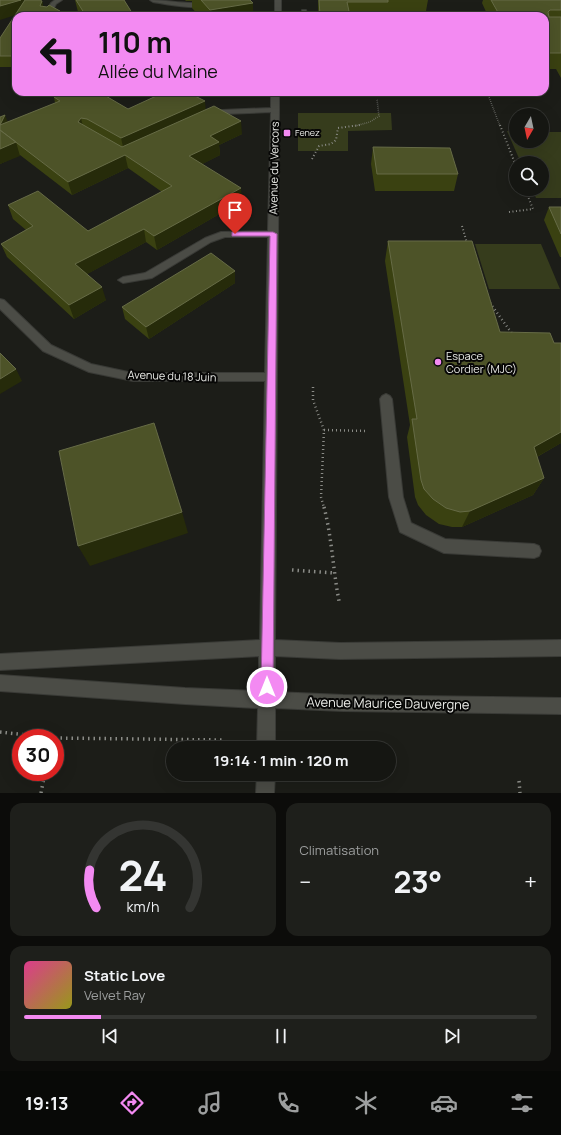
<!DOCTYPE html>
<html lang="fr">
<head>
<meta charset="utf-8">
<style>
  :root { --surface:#151612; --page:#1e1f1b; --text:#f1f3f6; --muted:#9d9f9f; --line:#343532; --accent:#f38af2 }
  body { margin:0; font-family:Manrope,sans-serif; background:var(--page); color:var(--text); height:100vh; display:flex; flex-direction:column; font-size:15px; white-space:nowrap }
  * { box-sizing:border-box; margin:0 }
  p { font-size:13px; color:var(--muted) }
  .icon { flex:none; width:22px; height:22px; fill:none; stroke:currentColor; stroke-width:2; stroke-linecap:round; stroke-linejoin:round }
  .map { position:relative; height:793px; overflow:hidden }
  .sheet { display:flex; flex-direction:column; gap:10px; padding:10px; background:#0c0c0a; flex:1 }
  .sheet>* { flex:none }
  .guide { position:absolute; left:12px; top:12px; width:537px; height:84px; border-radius:12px; box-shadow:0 4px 16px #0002,0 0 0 1px var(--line); background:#f38af2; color:#111; overflow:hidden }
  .needle { width:26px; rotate:189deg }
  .tools { position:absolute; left:509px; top:108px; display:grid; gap:8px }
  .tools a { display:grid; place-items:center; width:40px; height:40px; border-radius:50%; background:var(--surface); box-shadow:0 4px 16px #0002,0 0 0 1px var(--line); font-size:20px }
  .speed { position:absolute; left:12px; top:729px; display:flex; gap:8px; font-size:20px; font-weight:700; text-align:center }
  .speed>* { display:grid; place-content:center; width:52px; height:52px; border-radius:50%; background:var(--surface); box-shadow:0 4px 16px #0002,0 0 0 1px var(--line); line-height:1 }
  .speed .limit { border:6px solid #d22; background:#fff; color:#111 }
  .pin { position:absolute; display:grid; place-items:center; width:34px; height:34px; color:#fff; margin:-41px -17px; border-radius:50% 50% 50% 0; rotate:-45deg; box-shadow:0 0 4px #0007 }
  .pin .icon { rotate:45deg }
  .me { position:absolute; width:44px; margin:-22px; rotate:0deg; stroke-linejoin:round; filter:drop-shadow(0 0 3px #0008) }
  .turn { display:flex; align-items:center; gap:14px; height:84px; padding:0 20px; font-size:18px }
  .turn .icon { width:52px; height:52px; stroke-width:2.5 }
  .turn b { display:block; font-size:28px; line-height:34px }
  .big { font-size:30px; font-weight:700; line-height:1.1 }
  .sheet .card { flex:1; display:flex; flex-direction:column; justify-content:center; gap:6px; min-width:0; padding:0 14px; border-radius:12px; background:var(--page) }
  .sheet .dial { align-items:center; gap:0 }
  .dial svg { height:104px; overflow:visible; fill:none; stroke:var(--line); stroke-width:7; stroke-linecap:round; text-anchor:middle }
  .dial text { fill:var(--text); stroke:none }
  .song { display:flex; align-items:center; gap:12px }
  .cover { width:48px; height:48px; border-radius:6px; background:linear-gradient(135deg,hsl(330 70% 55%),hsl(60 70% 35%)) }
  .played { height:4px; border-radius:2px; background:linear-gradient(90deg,var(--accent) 15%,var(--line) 15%) }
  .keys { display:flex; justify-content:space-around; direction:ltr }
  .heat { display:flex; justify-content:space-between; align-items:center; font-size:22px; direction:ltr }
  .sheet .tiles { flex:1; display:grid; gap:10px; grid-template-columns:1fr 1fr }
  .card:last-child { grid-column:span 2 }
  .trip { position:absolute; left:166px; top:741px; width:230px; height:40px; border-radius:20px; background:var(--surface); box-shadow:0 4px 16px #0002,0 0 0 1px var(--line); font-weight:700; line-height:40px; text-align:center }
  .menu { display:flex; height:64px; justify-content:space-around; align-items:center; background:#080907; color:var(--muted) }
  .menu .icon { width:28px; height:28px }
  .menu .current { color:var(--accent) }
  .menu b { font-size:18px; color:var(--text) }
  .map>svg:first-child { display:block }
  .green { fill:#363c1c }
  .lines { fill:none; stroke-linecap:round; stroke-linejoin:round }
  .minor-casing { stroke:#393a36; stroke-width:2 }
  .path-far3 { stroke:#8b8c87; stroke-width:1.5; stroke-dasharray:0.5 1.5; stroke-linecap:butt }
  .path-far2 { stroke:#8b8c87; stroke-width:2; stroke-dasharray:1 2.5; stroke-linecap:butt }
  .path-far1 { stroke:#8b8c87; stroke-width:2.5; stroke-dasharray:1 3; stroke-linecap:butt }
  .path { stroke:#8b8c87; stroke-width:3.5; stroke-dasharray:1.5 4; stroke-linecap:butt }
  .minor { fill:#4b4c46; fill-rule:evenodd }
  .wall { fill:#3a4111 }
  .shaded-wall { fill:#262b0a }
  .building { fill:#4d5328; stroke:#666b46 }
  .route { fill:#f38af2; stroke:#9e5a9d }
  .poi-dot { fill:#f38af2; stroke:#070706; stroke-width:1.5 }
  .labels { text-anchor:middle; stroke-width:4; stroke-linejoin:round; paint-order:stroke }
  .far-poi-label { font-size:9px; fill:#ebece8; stroke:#070706; text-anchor:start }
  .street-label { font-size:11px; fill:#ebece8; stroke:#070706 }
  .poi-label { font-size:11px; fill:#ebece8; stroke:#070706; text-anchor:start }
  .near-street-label { font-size:13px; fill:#ebece8; stroke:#070706 }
</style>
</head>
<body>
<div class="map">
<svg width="561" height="793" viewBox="0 0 561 793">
  <rect width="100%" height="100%" fill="#1c1d18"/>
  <path class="green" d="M298 113H391L392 130 348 131V151H298Z
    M507 131H516V141H542V132H561V198H536L532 189H542V163H521Z
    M475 244H541L560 289H489Z"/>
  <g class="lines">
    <g class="minor-casing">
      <path id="minor" d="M55 0H62L56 4 50 16H44L51 3Z
        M150 0C164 0 178 3 192 3 198 3 205 1 210 4 199 11 166 4 153 2Z
        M275 0H281V16H275Z
        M302 10H306L308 16H302Z
        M271 92H279V110L275 640 340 643 561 640V656L340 659 275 656V692L343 695 561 698V714L343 711 275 708V748H257L258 708 185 704 0 691V675L185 688 259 691V656L0 670V654L260 640 265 381H133L89 372 43 351 0 309V299L4 300 51 345 91 364 133 373H265L268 237H225L211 242 152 278 123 283 118 280 123 277 145 273 205 238 221 232 268 231 271 112 223 114 208 119 204 117 222 110 271 108Z
        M386 394 390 396 392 399 403 497 411 523 445 539 534 544 539 546 541 551 539 556 534 558 444 553 400 532 389 497 380 399 382 396Z
        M257 774H275L274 793H256Z"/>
    </g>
    <path class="path-far3" d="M295 92H302
      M487 92 500 126
      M355 126 370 122 379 116 377 99"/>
    <path class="path-far2" d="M500 125 516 166
      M312 159 319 146 331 144 336 140 338 128 360 125
      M509 212 533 209 525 189
      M462 226 467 243"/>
    <path class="path-far1" d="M490 303 513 335
      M313 387V400L324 430 321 497 324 508
      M324 430 367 431"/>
    <path class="path" d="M324 507C332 538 333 570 339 601
      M292 570 334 573
      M0 732 53 738
      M55 738 222 740 224 748
      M232 774 234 779
      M519 781 520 793
      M41 793 45 772"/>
    <use href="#minor" class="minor"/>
  </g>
  <path class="wall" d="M75 0H124L134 16H79Z
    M185 0H250L253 3V16H199L192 8V1H186Z
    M318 0H428L426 11H387L386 16H318Z
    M483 0H561V78L556 69H545V16H488L482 3Z
    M25 1H42L43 6 60 11 16 16V67H0V38Z
    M54 97 128 109 205 110 242 134 219 145 220 155 202 164 242 201 157 250 146 242 87 274 106 300 74 319 7 257 1 244 26 230 13 219 8 205 88 231 162 192 128 168 72 195 20 155 0 164V117L8 122 55 103Z
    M373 147 458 174 454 191H375L371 164Z
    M549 207H561V257H560L544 220Z
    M388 241 500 332 554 343H561V443L537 457 544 478 533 495 462 527H452L439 524 426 515 418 505 415 497 407 437 410 425 385 261Z
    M235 271V283L149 339 125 319 122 307Z"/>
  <path class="shaded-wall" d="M21 0H24L28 11 0 20V6Z
    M42 1 45 12 40 6Z
    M253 3V16H210V10Z
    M60 11 62 16H58Z
    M205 101 206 114 124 151 121 138Z
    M5 115 10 128 0 125Z
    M81 118 84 132 78 122Z
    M241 121 242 134 219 145 220 155 191 170 189 156 210 136Z
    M16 142 20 156 0 164V149Z
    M125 155 128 168 72 195 68 182Z
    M241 188 242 201 157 250 154 236Z
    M144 229 146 242 80 278 75 264Z
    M235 271V283L149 339 146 327Z
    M102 287 106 300 74 319 69 305Z
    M16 369 22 381 0 394V379Z
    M561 432V443L524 464 534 447Z
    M544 478 533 495 462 527 470 511Z
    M182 512 188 533 90 566 78 546Z"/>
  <path class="building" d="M0 0H21L0 6Z
    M25 0H40L42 1 40 6 47 7 49 5 60 11 58 16H16V56H0V38Z
    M76 0H124L134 16H86Z
    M201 0H250L253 3 210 10Z
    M319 0H388V2H347L350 16H320Z
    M491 0H561V10H550L548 12 549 17H561V53H545V16H500Z
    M65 92H99L128 109 165 92H187L205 101 121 138 87 119 81 118 78 122 122 147 214 106 241 121 210 136 219 142 189 156 241 188 154 236 144 229 75 264 102 287 69 305 1 244 33 226 8 205 38 191 88 231 172 186 125 155 68 182 0 130V125L60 101 54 97Z
    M5 115 0 125V117Z
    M0 130 16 142 0 149Z
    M373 147 450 148 458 174H377Z
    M549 207H561V234Z
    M388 241H472L500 332 550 333 554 343H561V432L534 447 544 478 470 511 460 512 446 508 433 499 424 489 421 480 412 419H417Z
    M211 253 235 271 146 327 122 307Z
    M0 353 16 369 0 379Z
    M154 423 182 512 78 546 59 451Z"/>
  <path class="route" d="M232 232H273L277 234 273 687 271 691 267 693 263 691 261 687 270 236H232Z"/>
  <g class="poi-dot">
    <rect x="283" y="129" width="8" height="8" rx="2"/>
    <circle cx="438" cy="362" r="4"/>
  </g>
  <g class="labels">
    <g class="far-poi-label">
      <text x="295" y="136">Fenez</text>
    </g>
    <g class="street-label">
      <text transform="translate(274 168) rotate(-89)" y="4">Avenue du Vercors</text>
      <text transform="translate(172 376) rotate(2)" y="4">Avenue du 18 Juin</text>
    </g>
    <g class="poi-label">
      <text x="446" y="360">Espace<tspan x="446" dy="13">Cordier (MJC)</tspan></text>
    </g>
    <g class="near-street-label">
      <text transform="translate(388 703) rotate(1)" y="5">Avenue Maurice Dauvergne</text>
    </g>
  </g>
</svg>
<div class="tools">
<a><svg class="needle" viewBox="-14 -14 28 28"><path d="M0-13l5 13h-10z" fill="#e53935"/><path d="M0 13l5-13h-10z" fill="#9d9f9f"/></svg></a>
<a><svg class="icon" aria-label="search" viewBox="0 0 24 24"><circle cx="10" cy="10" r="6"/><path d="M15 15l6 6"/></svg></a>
</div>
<div class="speed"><div class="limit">30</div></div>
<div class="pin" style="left:235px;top:234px;background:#d93025"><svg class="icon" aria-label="arrive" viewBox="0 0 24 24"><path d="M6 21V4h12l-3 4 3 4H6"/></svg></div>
<svg class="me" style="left:267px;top:687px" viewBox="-20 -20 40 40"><circle r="17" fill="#f38af2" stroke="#fff" stroke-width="3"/><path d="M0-11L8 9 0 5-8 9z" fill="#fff"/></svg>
<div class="trip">19:14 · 1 min · 120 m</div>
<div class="guide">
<div class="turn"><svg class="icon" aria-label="left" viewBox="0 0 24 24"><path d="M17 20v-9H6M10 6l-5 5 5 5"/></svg><div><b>110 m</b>Allée du Maine</div></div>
</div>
</div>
<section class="sheet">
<div class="tiles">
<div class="card dial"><svg viewBox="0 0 100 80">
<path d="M14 69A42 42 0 1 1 86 69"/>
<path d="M14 69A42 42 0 0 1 9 40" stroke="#f38af2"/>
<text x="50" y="56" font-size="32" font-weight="700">24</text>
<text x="50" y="72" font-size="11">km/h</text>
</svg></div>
<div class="card"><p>Climatisation</p>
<div class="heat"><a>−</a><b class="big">23°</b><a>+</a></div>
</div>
<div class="card">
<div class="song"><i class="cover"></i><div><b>Static Love</b><p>Velvet Ray</p></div></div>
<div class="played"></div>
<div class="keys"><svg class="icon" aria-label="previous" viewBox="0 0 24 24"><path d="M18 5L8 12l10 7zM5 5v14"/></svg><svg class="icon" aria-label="pause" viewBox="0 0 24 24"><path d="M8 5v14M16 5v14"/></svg><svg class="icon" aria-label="next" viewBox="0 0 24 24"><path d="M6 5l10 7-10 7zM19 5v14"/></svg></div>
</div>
</div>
</section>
<nav class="menu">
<b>19:13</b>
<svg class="icon current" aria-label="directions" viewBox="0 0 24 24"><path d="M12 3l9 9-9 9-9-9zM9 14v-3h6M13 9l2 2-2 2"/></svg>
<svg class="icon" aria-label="music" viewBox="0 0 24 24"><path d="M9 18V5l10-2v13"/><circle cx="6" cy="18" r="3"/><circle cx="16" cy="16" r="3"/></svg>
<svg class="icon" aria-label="phone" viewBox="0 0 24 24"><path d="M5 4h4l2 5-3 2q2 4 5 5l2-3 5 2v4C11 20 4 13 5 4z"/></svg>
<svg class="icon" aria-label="climate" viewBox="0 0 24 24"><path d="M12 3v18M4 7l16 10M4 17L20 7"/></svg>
<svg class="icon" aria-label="car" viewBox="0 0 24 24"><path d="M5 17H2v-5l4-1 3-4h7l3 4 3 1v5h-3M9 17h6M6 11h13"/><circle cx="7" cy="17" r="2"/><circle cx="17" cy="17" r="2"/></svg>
<svg class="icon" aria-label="filters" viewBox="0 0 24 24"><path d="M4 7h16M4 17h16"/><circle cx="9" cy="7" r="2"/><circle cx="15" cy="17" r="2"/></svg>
</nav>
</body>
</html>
